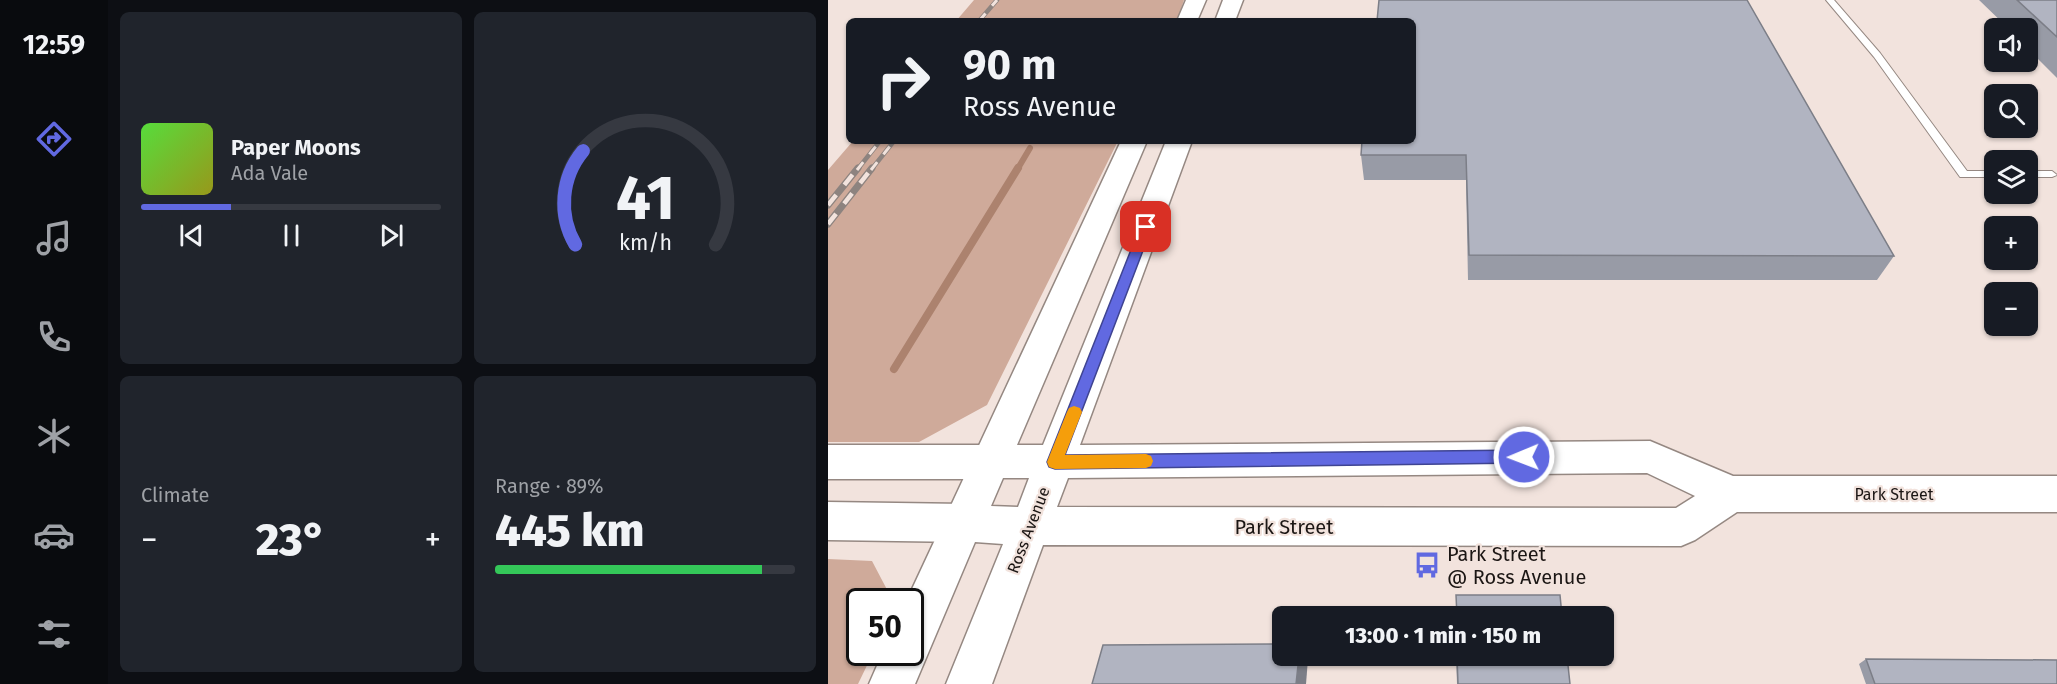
<!DOCTYPE html>
<html lang="en">
<head>
<meta charset="utf-8">
<style>
  :root { --surface:#171b24; --page:#20242c; --text:#f1f3f6; --muted:#9ea1a6; --line:#363941; --accent:#6169e1 }
  body { margin:0; font-family:"Fira Sans",sans-serif; background:var(--page); color:var(--text); height:100vh; display:flex; flex-direction:column; font-size:22px; white-space:nowrap }
  * { box-sizing:border-box; margin:0 }
  p { font-size:20px; color:var(--muted) }
  .icon { flex:none; width:33px; height:33px; fill:none; stroke:currentColor; stroke-width:2; stroke-linecap:round; stroke-linejoin:round }
  .map { position:relative; flex:1; overflow:hidden }
  .drawer { display:flex; flex-direction:column; gap:12px; padding:12px; background:#0d0f14; width:720px }
  .drawer>* { flex:none }
  .top-card { position:absolute; left:18px; top:18px; width:570px; height:126px; border-radius:9px; box-shadow:0 2px 4px #0004; background:#171b24; color:var(--text); overflow:hidden }
  .fabs { position:absolute; left:1156px; top:18px; display:grid; gap:12px }
  .fabs a { display:grid; place-items:center; width:54px; height:54px; border-radius:9px; background:var(--surface); box-shadow:0 2px 4px #0004; font-size:30px }
  .speed { position:absolute; left:18px; top:588px; display:flex; gap:12px; font-size:30px; font-weight:700; text-align:center }
  .speed>* { display:grid; place-content:center; width:78px; height:78px; border-radius:50%; background:var(--surface); box-shadow:0 2px 4px #0004; line-height:1 }
  .speed .limit { border:3px solid #111; border-radius:9px; background:#fff; color:#111 }
  .pin { position:absolute; display:grid; place-items:center; width:51px; height:51px; color:#fff; margin:-26px; border-radius:12px; box-shadow:0 3px 9px #0006 }
  .me { position:absolute; width:66px; margin:-33px; rotate:269deg; stroke-linejoin:round; filter:drop-shadow(0 0 4px #0008) }
  .turn { display:flex; align-items:center; gap:21px; height:126px; padding:0 18px; font-size:27px }
  .turn .icon { width:78px; height:78px; stroke-width:2.5 }
  .turn b { display:block; font-size:42px; line-height:51px }
  .big { font-size:45px; font-weight:800; line-height:1.1 }
  .drawer .card { flex:1; display:flex; flex-direction:column; justify-content:center; gap:9px; min-width:0; padding:0 21px; border-radius:9px; background:var(--page) }
  .drawer .dial { align-items:center; gap:0 }
  .dial svg { height:156px; overflow:visible; fill:none; stroke:var(--line); stroke-width:7; stroke-linecap:round; text-anchor:middle }
  .dial text { fill:var(--text); stroke:none }
  .song { display:flex; align-items:center; gap:18px }
  .cover { width:72px; height:72px; border-radius:9px; background:linear-gradient(135deg,hsl(110 70% 55%),hsl(60 70% 35%)) }
  .played { height:6px; border-radius:3px; background:linear-gradient(90deg,var(--accent) 30%,var(--line) 30%) }
  .keys { display:flex; justify-content:space-around; direction:ltr }
  .heat { display:flex; justify-content:space-between; align-items:center; font-size:33px; direction:ltr }
  .charge { height:9px; border-radius:4px; background:linear-gradient(90deg,#34c759 89%,var(--line) 0) }
  .drawer .tiles { flex:1; display:grid; gap:12px; grid-template-columns:repeat(2,1fr) }
  .trip { position:absolute; left:444px; top:606px; width:342px; height:60px; border-radius:9px; background:var(--surface); box-shadow:0 2px 4px #0004; font-weight:800; line-height:60px; text-align:center }
  main { display:flex; flex:1; min-height:0 }
  .menu { display:flex; flex-direction:column; width:108px; justify-content:space-around; align-items:center; background:#090b0e; color:var(--muted) }
  .menu .icon { width:42px; height:42px }
  .menu .on { color:var(--accent) }
  .menu b { font-size:27px; color:var(--text) }
  .map>svg:first-child { display:block }
  .green { fill:#cfaa9a }
  .lines { fill:none; stroke-linecap:round; stroke-linejoin:round }
  .stream-far1 { stroke:#ac826e; stroke-width:6 }
  .stream { stroke:#ac826e; stroke-width:8 }
  .service-casing { stroke:#958882; stroke-width:2 }
  .tertiary-casing { stroke:#958882; stroke-width:3 }
  .secondary-casing { stroke:#958882; stroke-width:3 }
  .service { fill:#fff; fill-rule:evenodd }
  .tertiary { fill:#fff; fill-rule:evenodd }
  .secondary { fill:#fff; fill-rule:evenodd }
  .rail-far1-casing { stroke:#8d837f; stroke-width:4.5 }
  .rail-casing { stroke:#8d837f; stroke-width:7 }
  .rail-far1 { stroke:#f2e3dd; stroke-width:3; stroke-dasharray:10; stroke-linecap:butt }
  .rail { stroke:#f2e3dd; stroke-width:4.5; stroke-dasharray:13; stroke-linecap:butt }
  .wall { fill:#989ba6 }
  .shaded-wall { fill:#7c7e87 }
  .building { fill:#b1b4c1; stroke:#7c7e87; stroke-width:1.5 }
  .route { fill:#6169e1; stroke:#3f4492; stroke-width:1.5 }
  .slow { fill:#f59e0b }
  .labels { text-anchor:middle; stroke-width:4.5; stroke-linejoin:round; paint-order:stroke }
  .street-label { font-size:16px; fill:#1b1614; stroke:#f2e3dd }
  .near-street-label { font-size:20px; fill:#1b1614; stroke:#f2e3dd }
  .near-poi-label { font-size:20px; fill:#1b1614; stroke:#f2e3dd; text-anchor:start }
</style>
</head>
<body>
<main>
<nav class="menu">
<b>12:59</b>
<svg class="icon on" aria-label="directions" viewBox="0 0 24 24"><path d="M12 3l9 9-9 9-9-9zM9 14v-3h6M13 9l2 2-2 2"/></svg>
<svg class="icon" aria-label="music" viewBox="0 0 24 24"><path d="M9 18V5l10-2v13"/><circle cx="6" cy="18" r="3"/><circle cx="16" cy="16" r="3"/></svg>
<svg class="icon" aria-label="phone" viewBox="0 0 24 24"><path d="M5 4h4l2 5-3 2q2 4 5 5l2-3 5 2v4C11 20 4 13 5 4z"/></svg>
<svg class="icon" aria-label="climate" viewBox="0 0 24 24"><path d="M12 3v18M4 7l16 10M4 17L20 7"/></svg>
<svg class="icon" aria-label="car" viewBox="0 0 24 24"><path d="M5 17H2v-5l4-1 3-4h7l3 4 3 1v5h-3M9 17h6M6 11h13"/><circle cx="7" cy="17" r="2"/><circle cx="17" cy="17" r="2"/></svg>
<svg class="icon" aria-label="filters" viewBox="0 0 24 24"><path d="M4 7h16M4 17h16"/><circle cx="9" cy="7" r="2"/><circle cx="15" cy="17" r="2"/></svg>
</nav>
<section class="drawer">
<div class="tiles">
<div class="card">
<div class="song"><i class="cover"></i><div><b>Paper Moons</b><p>Ada Vale</p></div></div>
<div class="played"></div>
<div class="keys"><svg class="icon" aria-label="previous" viewBox="0 0 24 24"><path d="M18 5L8 12l10 7zM5 5v14"/></svg><svg class="icon" aria-label="pause" viewBox="0 0 24 24"><path d="M8 5v14M16 5v14"/></svg><svg class="icon" aria-label="next" viewBox="0 0 24 24"><path d="M6 5l10 7-10 7zM19 5v14"/></svg></div>
</div>
<div class="card dial"><svg viewBox="0 0 100 80">
<path d="M14 69A42 42 0 1 1 86 69"/>
<path d="M14 69A42 42 0 0 1 18 21" stroke="#6169e1"/>
<text x="50" y="56" font-size="32" font-weight="700">41</text>
<text x="50" y="72" font-size="11">km/h</text>
</svg></div>
<div class="card"><p>Climate</p>
<div class="heat"><a>−</a><b class="big">23°</b><a>+</a></div>
</div>
<div class="card"><p>Range · 89%</p><b class="big">445 km</b><div class="charge"></div></div>
</div>
</section>
<div class="map">
<svg width="1229" height="684" viewBox="0 0 1229 684">
  <rect width="100%" height="100%" fill="#f2e3dd"/>
  <path class="green" d="M146 0H356L349 21H128Z
    M25 141H290L159 405 91 442H0V170Z
    M0 559 44 561 65 601 32 602V652L45 653 30 684H0Z"/>
  <g class="lines">
    <path class="stream-far1" d="M189 170 202 148"/>
    <path class="stream" d="M66 369 190 168"/>
    <g class="service-casing">
      <path id="service" d="M998 0H1006L1052 53 1139 171H1167V177H1132L1046 57Z
        M1200 171H1224L1229 175 1224 177H1200Z"/>
    </g>
    <g class="tertiary-casing">
      <path id="tertiary" d="M0 445H164L177 450 183 462 177 474 164 479H0Z
        M0 502 137 504 151 510 157 523 151 536 137 542 0 540Z"/>
    </g>
    <g class="secondary-casing">
      <path id="secondary" d="M358 0H378L369 21H349Z
        M395 0H415L407 21H387Z
        M293 141H319L189 445H215L338 141H364L252 445 822 441 905 476H1229V512H909L867 540 853 546 215 545 164 684H118L175 544 147 542 87 684H41L55 652H82V602H78ZM819 473 867 496 848 508 229 507 240 478ZM175 478H201L190 507 163 506Z"/>
    </g>
    <use href="#service" class="service"/>
    <use href="#tertiary" class="tertiary"/>
    <use href="#secondary" class="secondary"/>
    <g class="rail-far1-casing">
      <path id="rail-far1" d="M151 21 169 0
        M29 170 52 141
        M43 170 66 141"/>
    </g>
    <g class="rail-casing">
      <path id="rail" d="M0 205 30 168
        M0 224 44 168"/>
    </g>
    <use href="#rail-far1" class="rail-far1"/>
    <use href="#rail" class="rail"/>
  </g>
  <path class="wall" d="M1151 0H1229V78L1200 49V28H1180Z
    M585 141 1066 256 1049 280H640L638 180H536L533 155Z
    M628 656H739L742 684H629Z
    M1038 659 1229 684H1038L1031 664Z"/>
  <path class="shaded-wall" d="M471 656H479L480 659 478 684H468Z"/>
  <path class="building" d="M551 0H919L1066 256 641 255 638 155H533L534 141H585V21H549Z
    M1189 0H1229V37Z
    M628 595H732L734 616H629Z
    M454 644V656H471L468 684H264L275 645Z
    M629 656H739L742 684H630Z
    M1038 659 1229 660V684H1047Z"/>
  <path class="route" d="M318 223 324 227 237 455 696 450 701 452 703 457 701 461 696 463 227 469 221 467 219 462 312 227Z"/>
  <path class="slow" d="M246 406 252 408 254 412 237 455 318 454 323 456 325 461 323 466 318 468 227 469 221 467 219 462 239 412 241 408Z"/>
  <defs>
    <g id="bus-bare" transform="scale(2.07)"><path d="M-5-6H5V4H4V6H2V4H-2V6H-4V4H-5ZM-3.5-4V0h7V-4ZM-3.5 1.2v1.5H-2V1.2ZM2 1.2v1.5H3.5V1.2Z" fill="#6169e1" stroke="#f2e3dd" stroke-width="2.5" paint-order="stroke"/></g>
  </defs>
  <g fill-rule="evenodd">
    <use href="#bus-bare" x="599" y="565"/>
  </g>
  <g class="labels">
    <g class="street-label">
      <text x="1066" y="500">Park Street</text>
      <text transform="translate(200 530) rotate(-69)" y="6">Ross Avenue</text>
    </g>
    <g class="near-street-label">
      <text x="456" y="534">Park Street</text>
    </g>
    <g class="near-poi-label">
      <text x="619" y="561">Park Street<tspan x="619" dy="23">@ Ross Avenue</tspan></text>
    </g>
  </g>
</svg>
<div class="fabs">
<a><svg class="icon" aria-label="sound" viewBox="0 0 24 24"><path d="M4 9h4l5-4v14l-5-4H4zM17 9q2 3 0 6"/></svg></a>
<a><svg class="icon" aria-label="search" viewBox="0 0 24 24"><circle cx="10" cy="10" r="6"/><path d="M15 15l6 6"/></svg></a>
<a><svg class="icon" aria-label="layers" viewBox="0 0 24 24"><path d="M12 4l9 5-9 5-9-5zM3 14l9 5 9-5"/></svg></a>
<a>+</a>
<a>−</a>
</div>
<div class="speed"><div class="limit">50</div></div>
<div class="pin" style="left:318px;top:227px;background:#d93025"><svg class="icon" aria-label="arrive" viewBox="0 0 24 24"><path d="M6 21V4h12l-3 4 3 4H6"/></svg></div>
<svg class="me" style="left:696px;top:457px" viewBox="-20 -20 40 40"><circle r="17" fill="#6169e1" stroke="#fff" stroke-width="3"/><path d="M0-11L8 9 0 5-8 9z" fill="#fff"/></svg>
<div class="trip">13:00 · 1 min · 150 m</div>
<div class="top-card">
<div class="turn"><svg class="icon" aria-label="right" viewBox="0 0 24 24"><path d="M7 20v-9h11M14 6l5 5-5 5"/></svg><div><b>90 m</b>Ross Avenue</div></div>
</div>
</div>
</main>
</body>
</html>
